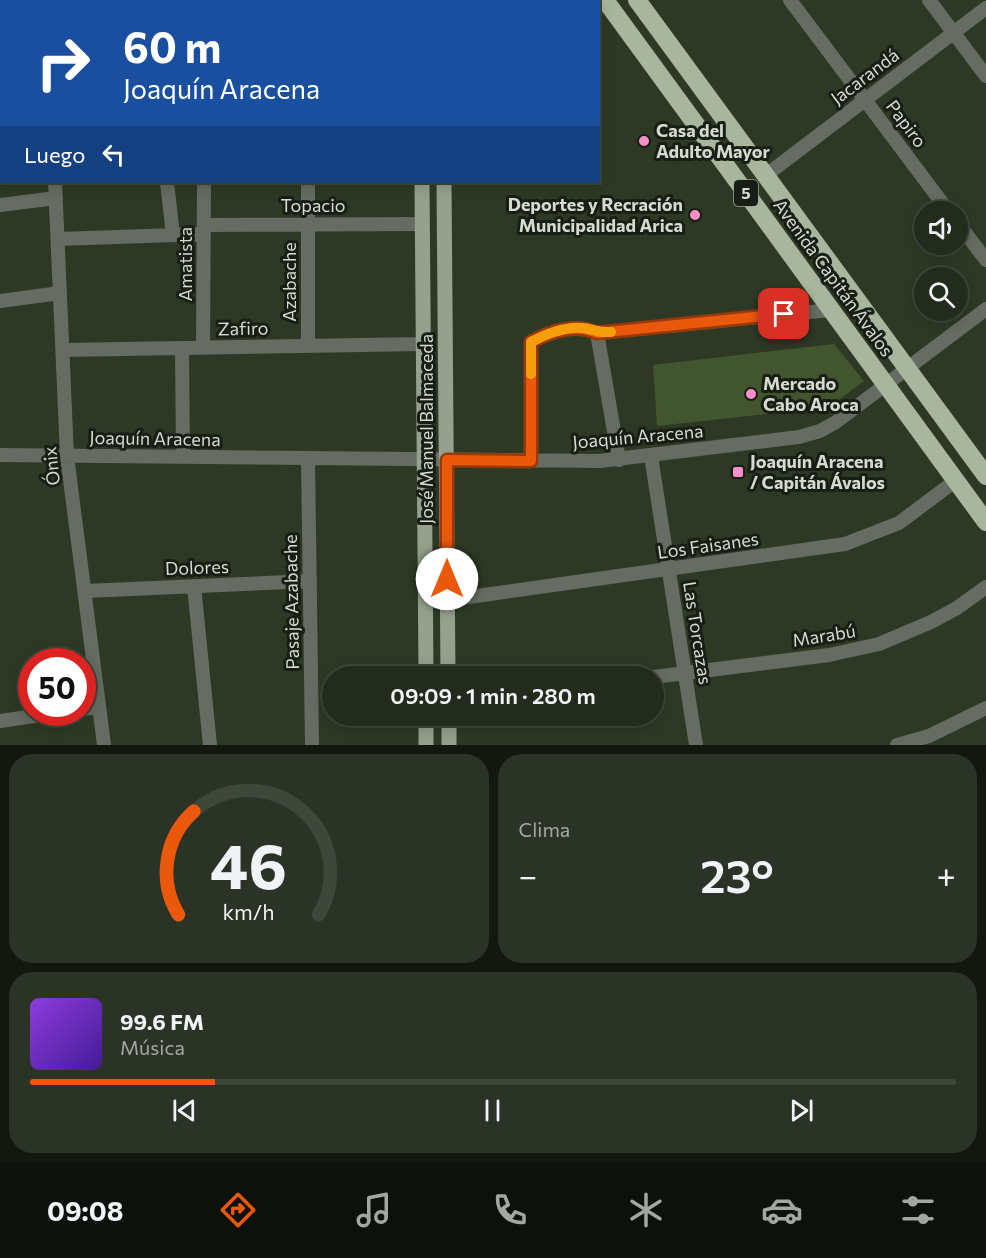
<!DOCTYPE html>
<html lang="es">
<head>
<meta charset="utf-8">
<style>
  :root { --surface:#222b1c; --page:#2a3325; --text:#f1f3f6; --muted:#a2a7a3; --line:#3f473b; --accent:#ea580c }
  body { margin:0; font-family:Commissioner,sans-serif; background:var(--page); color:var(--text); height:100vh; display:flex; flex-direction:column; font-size:22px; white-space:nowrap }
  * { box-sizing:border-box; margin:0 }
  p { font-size:20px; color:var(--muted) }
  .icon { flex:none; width:33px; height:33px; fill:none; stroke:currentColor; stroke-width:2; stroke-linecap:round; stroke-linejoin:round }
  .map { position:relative; height:745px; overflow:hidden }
  .drawer { display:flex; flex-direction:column; gap:9px; padding:9px; background:#13180f; flex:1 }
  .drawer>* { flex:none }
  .top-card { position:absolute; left:0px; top:0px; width:600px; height:183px; box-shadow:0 3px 15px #0003,0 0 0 2px var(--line); background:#1a4fa0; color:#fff; overflow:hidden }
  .controls { position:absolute; left:914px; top:201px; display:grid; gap:12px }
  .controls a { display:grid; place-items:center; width:54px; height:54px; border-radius:50%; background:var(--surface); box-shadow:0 3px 15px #0003,0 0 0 2px var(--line); font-size:30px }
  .speed { position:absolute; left:18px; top:648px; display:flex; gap:12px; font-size:30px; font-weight:700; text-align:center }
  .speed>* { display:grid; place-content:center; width:78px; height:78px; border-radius:50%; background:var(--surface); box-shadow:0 3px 15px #0003,0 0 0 2px var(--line); line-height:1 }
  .speed .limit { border:9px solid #d22; background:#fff; color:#111 }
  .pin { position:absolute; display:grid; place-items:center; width:51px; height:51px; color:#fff; margin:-26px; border-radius:12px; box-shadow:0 3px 9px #0006 }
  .me { position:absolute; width:66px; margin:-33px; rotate:0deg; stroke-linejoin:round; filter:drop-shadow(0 0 4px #0008) }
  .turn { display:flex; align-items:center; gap:21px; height:126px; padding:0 24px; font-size:27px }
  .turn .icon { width:78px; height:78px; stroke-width:2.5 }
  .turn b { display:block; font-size:42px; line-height:51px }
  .then { display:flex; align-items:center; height:57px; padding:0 24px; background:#0003; gap:12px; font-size:22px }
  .big { font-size:45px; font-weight:600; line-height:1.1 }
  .drawer .widget { flex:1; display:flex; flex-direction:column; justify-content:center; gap:9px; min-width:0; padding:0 21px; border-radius:24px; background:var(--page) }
  .drawer .dial { align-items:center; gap:0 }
  .dial svg { height:156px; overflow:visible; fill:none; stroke:var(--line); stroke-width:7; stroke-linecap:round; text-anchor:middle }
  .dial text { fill:var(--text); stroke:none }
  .song { display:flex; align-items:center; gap:18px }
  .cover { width:72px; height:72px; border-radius:9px; background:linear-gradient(135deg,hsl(270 70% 55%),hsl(260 70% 35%)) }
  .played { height:6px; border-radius:3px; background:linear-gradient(90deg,var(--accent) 20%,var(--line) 20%) }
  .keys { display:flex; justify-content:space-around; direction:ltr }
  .heat { display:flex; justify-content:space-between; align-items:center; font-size:33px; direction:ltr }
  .drawer .tiles { flex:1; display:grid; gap:9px; grid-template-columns:1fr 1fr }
  .widget:last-child { grid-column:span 2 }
  .trip { position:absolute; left:322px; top:666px; width:342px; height:60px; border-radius:30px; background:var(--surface); box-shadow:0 3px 15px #0003,0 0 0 2px var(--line); font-weight:600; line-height:60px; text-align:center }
  .dock { display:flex; height:96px; justify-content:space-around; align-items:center; background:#0e110b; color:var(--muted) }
  .dock .icon { width:42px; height:42px }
  .dock .on { color:var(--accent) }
  .dock b { font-size:27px; color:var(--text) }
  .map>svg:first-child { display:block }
  .building { fill:#41562e }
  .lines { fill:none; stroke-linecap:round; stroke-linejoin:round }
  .minor { stroke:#666c62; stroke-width:14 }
  .major { stroke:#95a18d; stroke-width:15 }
  .highway { stroke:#a8b69e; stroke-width:18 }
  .route-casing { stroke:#983908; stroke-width:15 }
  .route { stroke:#ea580c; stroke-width:10 }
  .slow { stroke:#f59e0b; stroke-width:10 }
  .poi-dot { fill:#f98fca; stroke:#191e15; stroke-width:2 }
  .labels { text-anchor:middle; stroke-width:6; stroke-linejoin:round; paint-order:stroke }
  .shield { fill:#191e15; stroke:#9da397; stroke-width:1.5 }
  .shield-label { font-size:16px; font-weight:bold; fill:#d5dccf }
  .street-label { font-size:18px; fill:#d5dccf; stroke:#191e15 }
  .poi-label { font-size:18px; font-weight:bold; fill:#d5dccf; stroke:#191e15; text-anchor:start }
</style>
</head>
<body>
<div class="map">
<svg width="986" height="745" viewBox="0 0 986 745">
  <rect width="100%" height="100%" fill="#2e3925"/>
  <path class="building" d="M834 344 864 381 829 407 657 426 653 365Z"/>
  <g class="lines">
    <path class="minor" d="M41 0V2
      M394 0 395 2
      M790 0 949 212
      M929 0 986 76
      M266 2 267 0
      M0 95H2
      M765 176 986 8
      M55 182 67 456 104 745
      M167 182 173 235
      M308 182V346
      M0 205 56 198
      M957 222 986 260
      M204 225 423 224
      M58 239 204 234
      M0 301 60 293
      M597 333 619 460
      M182 348 183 457
      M203 348 204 182
      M63 350 424 344
      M0 455 600 461 799 437 820 431 836 422 986 309
      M651 456 696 745
      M308 459 312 745
      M531 461V342C551 331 575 323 597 333L831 310
      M194 586 210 745
      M85 591 310 581
      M448 600 845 544 899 523 955 481
      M654 677 829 655 879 644 931 622 957 608 986 587
      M82 709 99 707
      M0 721 61 712
      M897 745 929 736 986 708"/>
    <path class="major" d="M421 0V2
      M443 0V2
      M422 182 426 676
      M444 182 448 676
      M426 716V745
      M449 716V745"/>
    <path class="highway" d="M605 0 986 522
      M637 0 986 476"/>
  </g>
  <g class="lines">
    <g class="route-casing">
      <path id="route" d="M447 579V460L531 461V342C551 331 575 323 597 333L784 314"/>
    </g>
    <use href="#route" class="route"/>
    <path class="slow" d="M531 374V342C546 334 565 326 583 328 595 329 595 333 611 332"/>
  </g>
  <g class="poi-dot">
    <circle cx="644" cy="141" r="6"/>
    <circle cx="695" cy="215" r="6"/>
    <circle cx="751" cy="394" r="6"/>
    <rect x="732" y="466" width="12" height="12" rx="3"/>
  </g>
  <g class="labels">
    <rect class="shield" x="734" y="180" width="24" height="26" rx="4.5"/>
    <g class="shield-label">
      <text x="746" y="199">5</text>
    </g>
    <g class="street-label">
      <text transform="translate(865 77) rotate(-37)" y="6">Jacarandá</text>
      <text transform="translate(906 124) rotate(53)" y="6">Papiro</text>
      <text x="313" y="212">Topacio</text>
      <text transform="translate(186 264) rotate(-90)" y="6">Amatista</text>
      <text transform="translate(833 278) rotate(54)" y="6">Avenida Capitán Ávalos</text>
      <text transform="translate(290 282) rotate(-90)" y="6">Azabache</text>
      <text transform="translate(243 329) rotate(-1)" y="6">Zafiro</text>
      <text transform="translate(427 429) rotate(-90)" y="6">José Manuel Balmaceda</text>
      <text transform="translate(638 437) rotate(-5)" y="6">Joaquín Aracena</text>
      <text transform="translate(155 439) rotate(1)" y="6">Joaquín Aracena</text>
      <text transform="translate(52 466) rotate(-96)" y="6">Ónix</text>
      <text transform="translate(708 546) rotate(-8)" y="6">Los Faisanes</text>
      <text transform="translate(197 568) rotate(-2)" y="6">Dolores</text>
      <text transform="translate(292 602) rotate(-91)" y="6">Pasaje Azabache</text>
      <text transform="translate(697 633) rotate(81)" y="6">Las Torcazas</text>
      <text transform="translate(824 636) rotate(-9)" y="6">Marabú</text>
    </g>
    <g class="poi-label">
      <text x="656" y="137">Casa del<tspan x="656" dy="21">Adulto Mayor</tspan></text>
      <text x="683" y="211" text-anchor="end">Deportes y Recración<tspan x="683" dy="21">Municipalidad Arica</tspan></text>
      <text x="763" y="390">Mercado<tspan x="763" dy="21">Cabo Aroca</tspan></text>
      <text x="750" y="468">Joaquín Aracena<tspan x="750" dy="21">/ Capitán Ávalos</tspan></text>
    </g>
  </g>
</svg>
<div class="controls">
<a><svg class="icon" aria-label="sound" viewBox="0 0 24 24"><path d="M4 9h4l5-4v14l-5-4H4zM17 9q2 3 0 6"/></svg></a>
<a><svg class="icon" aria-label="search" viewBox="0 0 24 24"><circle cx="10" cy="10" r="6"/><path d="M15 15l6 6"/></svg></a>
</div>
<div class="speed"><div class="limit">50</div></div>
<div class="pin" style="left:784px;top:314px;background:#d93025"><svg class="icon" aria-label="arrive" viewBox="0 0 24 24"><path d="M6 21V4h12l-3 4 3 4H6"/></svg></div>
<svg class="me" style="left:447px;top:579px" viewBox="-20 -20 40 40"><circle r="19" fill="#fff"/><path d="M0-13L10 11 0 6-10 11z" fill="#ea580c"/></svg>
<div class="trip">09:09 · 1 min · 280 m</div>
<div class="top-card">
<div class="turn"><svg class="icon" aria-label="right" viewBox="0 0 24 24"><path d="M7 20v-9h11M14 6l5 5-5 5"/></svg><div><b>60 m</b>Joaquín Aracena</div></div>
<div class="then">Luego<svg class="icon" aria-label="left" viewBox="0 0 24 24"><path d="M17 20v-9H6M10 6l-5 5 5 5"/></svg></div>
</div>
</div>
<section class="drawer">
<div class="tiles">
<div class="widget dial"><svg viewBox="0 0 100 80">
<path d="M14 69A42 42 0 1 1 86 69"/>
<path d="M14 69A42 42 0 0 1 22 16" stroke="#ea580c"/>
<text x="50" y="56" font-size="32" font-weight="700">46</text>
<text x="50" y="72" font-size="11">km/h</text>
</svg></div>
<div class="widget"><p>Clima</p>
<div class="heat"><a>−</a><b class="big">23°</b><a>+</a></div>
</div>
<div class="widget">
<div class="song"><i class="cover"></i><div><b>99.6 FM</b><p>Música</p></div></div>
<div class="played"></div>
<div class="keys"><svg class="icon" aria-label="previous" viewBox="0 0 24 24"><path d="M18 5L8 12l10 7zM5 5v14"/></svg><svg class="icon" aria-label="pause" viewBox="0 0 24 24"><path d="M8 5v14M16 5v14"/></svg><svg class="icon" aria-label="next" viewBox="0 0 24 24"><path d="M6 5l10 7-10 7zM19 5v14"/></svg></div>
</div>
</div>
</section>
<nav class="dock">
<b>09:08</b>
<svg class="icon on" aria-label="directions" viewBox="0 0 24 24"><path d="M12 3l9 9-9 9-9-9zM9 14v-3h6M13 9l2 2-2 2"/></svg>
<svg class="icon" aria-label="music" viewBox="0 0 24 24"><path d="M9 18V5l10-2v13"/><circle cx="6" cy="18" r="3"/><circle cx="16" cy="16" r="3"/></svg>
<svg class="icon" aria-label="phone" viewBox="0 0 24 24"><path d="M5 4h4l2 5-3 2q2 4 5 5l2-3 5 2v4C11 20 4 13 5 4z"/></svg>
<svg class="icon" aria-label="climate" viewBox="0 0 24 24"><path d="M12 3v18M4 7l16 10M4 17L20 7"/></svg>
<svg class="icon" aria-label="car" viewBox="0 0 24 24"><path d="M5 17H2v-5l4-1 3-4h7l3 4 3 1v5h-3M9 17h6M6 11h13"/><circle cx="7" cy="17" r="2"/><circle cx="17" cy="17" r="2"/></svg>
<svg class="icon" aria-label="filters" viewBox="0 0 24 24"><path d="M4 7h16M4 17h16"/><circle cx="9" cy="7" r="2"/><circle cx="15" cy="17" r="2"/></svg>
</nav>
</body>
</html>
